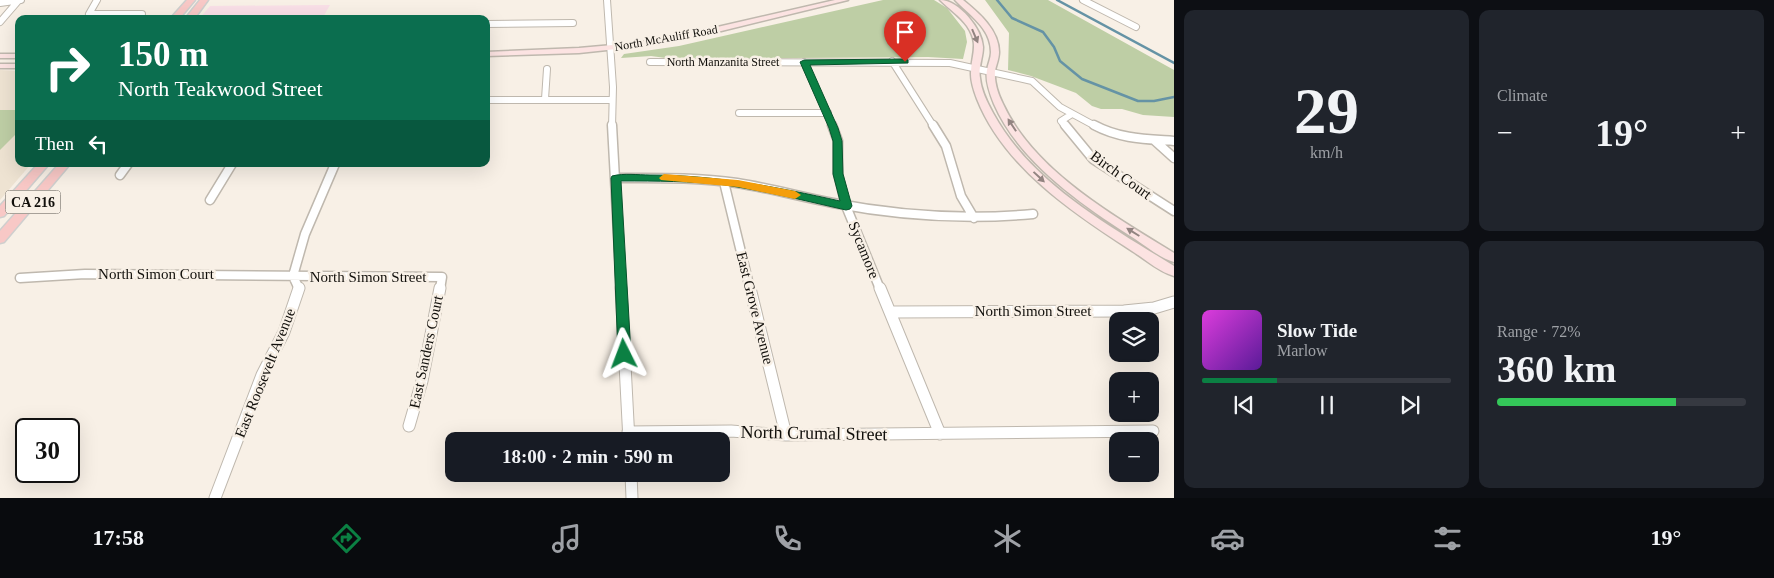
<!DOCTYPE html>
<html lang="en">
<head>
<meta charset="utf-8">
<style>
  :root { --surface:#171b24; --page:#20242c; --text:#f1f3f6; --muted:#9ea1a6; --line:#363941; --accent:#0b8043 }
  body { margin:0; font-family:Georgia,serif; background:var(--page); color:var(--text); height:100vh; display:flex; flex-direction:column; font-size:19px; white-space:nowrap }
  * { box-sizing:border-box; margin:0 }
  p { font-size:16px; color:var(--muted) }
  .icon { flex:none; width:28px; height:28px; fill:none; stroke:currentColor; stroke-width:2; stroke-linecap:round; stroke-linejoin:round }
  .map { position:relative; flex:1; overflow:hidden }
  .panel { display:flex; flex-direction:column; gap:10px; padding:10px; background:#0d0f14; width:600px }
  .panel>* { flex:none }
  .top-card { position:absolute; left:15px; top:15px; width:475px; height:152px; border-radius:10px; box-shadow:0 5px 20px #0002; background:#0b6e4f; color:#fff; overflow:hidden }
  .fabs { position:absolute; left:1109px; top:312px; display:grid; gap:10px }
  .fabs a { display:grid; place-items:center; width:50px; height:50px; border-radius:10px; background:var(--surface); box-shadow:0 5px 20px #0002; font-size:25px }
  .speed { position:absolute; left:15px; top:418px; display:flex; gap:10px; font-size:25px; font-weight:700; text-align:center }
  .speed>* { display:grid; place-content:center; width:65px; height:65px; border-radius:50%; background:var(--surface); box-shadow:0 5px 20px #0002; line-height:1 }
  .speed .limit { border:2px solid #111; border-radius:8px; background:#fff; color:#111 }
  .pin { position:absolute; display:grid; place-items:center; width:42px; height:42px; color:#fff; margin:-51px -21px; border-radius:50% 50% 50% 0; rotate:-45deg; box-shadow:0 0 5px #0007 }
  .pin .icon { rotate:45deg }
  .me { position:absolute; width:55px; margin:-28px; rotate:357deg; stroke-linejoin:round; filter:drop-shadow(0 0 4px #0008) }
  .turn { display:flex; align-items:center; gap:18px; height:105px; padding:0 20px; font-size:22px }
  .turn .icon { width:65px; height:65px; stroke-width:2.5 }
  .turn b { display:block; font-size:35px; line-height:42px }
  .then { display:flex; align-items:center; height:48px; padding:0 20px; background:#0003; gap:10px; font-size:19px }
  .big { font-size:38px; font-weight:700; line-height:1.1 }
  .panel .widget { flex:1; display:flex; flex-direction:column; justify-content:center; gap:8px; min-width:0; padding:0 18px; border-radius:10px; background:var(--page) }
  .panel .dial { align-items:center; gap:0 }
  .dial b { font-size:65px; line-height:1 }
  .song { display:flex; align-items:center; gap:15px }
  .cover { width:60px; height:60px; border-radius:8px; background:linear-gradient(135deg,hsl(300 70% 55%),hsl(270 70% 35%)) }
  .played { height:5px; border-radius:2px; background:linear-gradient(90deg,var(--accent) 30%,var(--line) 30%) }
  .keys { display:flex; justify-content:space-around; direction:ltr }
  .heat { display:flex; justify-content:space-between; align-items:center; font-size:28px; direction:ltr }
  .charge { height:8px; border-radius:4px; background:linear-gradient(90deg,#34c759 72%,var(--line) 0) }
  .panel .tiles { flex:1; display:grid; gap:10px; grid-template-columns:repeat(2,1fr) }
  .trip { position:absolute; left:445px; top:432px; width:285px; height:50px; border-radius:10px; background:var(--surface); box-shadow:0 5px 20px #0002; font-weight:700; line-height:50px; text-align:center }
  .tab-bar { display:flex; height:80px; justify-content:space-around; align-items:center; background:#090b0e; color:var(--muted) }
  .tab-bar .icon { width:35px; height:35px }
  .tab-bar .on { color:var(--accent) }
  .tab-bar b { font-size:22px; color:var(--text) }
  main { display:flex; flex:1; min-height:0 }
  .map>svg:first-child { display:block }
  .commercial { fill:#f9dfe7 }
  .built { fill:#eee3d2 }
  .green { fill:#becea5 }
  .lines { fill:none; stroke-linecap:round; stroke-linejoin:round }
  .stream { stroke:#6593a5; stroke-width:2.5 }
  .street-far2-casing { stroke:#bfb8ae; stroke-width:8 }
  .street-far1-casing { stroke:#bfb8ae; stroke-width:11 }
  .street-casing { stroke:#bfb8ae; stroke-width:13 }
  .secondary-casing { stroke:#bfb8ae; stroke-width:3 }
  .primary-casing { stroke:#cfcfce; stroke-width:3 }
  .street-far2 { stroke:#fff; stroke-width:6 }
  .street-far1 { stroke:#fff; stroke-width:8 }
  .street { stroke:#fff; stroke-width:11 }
  .secondary { fill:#fce3e2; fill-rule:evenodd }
  .primary { fill:#f8c8c6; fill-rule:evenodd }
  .oneway { fill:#928481 }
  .route { fill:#0b8043; stroke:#07532c }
  .slow { fill:#f59e0b }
  .labels { text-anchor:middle; stroke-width:5; stroke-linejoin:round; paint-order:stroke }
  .far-street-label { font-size:12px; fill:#110f0b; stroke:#f8f0e6 }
  .shield { fill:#f8f0e6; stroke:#56524d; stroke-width:1 }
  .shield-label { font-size:14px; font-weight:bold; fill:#110f0b }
  .street-label { font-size:15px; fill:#110f0b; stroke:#f8f0e6 }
  .near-street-label { font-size:18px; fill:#110f0b; stroke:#f8f0e6 }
</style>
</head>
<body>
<main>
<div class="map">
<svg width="1174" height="498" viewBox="0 0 1174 498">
  <rect width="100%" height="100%" fill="#f8f0e6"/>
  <path class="commercial" d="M330 5 322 19H199L210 6Z"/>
  <path class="built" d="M0 70 19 71V164H31L0 200Z"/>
  <path class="green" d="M883 0H934L947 8 965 31 967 42 963 59 928 57 673 59 651 56 621 58 624 54 679 46Z
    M985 0H1048L1174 70V117L1143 115 1122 109H1101L1092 106 1076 93 1031 76 1008 70 1009 33Z
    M0 110H19V131L0 150Z"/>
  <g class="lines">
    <path class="stream" d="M997 0 1012 18 1043 32 1054 47 1060 61 1082 79 1138 101H1154L1174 97
      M1057 0 1174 63"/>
    <g class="street-far2-casing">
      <path id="street-far2" d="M97 0 89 14H142
        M607 0 613 87 612 127
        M1083 0 1136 27
        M0 3 21 0
        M0 22 19 0
        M486 24 573 23
        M892 61 934 127
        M650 62 950 63 1032 81 1060 107 1097 127
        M804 62 833 127
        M545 99 547 69
        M486 100H611
        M739 113H828
        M1066 127 1061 121 1072 114"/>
    </g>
    <g class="street-far1-casing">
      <path id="street-far1" d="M612 125 621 289
        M832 125 838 141V174L846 206 880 289
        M933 125 946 146 961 196 974 218
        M1065 125 1093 159 1174 211
        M1094 125C1120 139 1146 139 1174 141
        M1154 140 1174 158
        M120 175 128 164
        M616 178C656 178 697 177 737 183 769 188 801 197 833 203 900 216 966 220 1033 214
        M724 182 750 289
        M210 200 232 164
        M20 278 85 274 442 277 440 289
        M299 289 293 276 305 234 335 164"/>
    </g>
    <g class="street-casing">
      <path id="street" d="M621 288 629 441
        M750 288 786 435
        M880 288 940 434
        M890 312 1124 311 1154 308 1174 302
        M409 426 422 381 440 288
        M628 432 731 431 786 435 1153 431
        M631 474 632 498
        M215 498 262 375 284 332 299 288"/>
    </g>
    <g class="secondary-casing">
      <path id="secondary" d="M835 0H848L713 33 635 47 579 53 486 56V52L579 48 635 43 713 28Z
        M940 0C959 0 982 29 983 47 983 58 978 67 980 78 981 90 987 102 993 113 1031 183 1108 225 1174 266V276C1159 272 1145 259 1132 251 1073 213 1004 167 977 99 974 91 971 82 971 74 971 54 980 45 967 26 960 16 949 9 940 0Z
        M955 0H963C979 13 999 30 999 52 999 59 996 65 995 71 994 82 998 94 1003 104 1034 171 1114 216 1174 253V262C1160 258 1147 247 1135 239 1083 206 1019 162 994 104 990 94 985 81 987 70 988 64 991 58 991 52 991 28 969 15 955 0Z
        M0 54H19V58H0Z
        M0 64H19V68H0Z"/>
    </g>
    <g class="primary-casing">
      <path id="primary" d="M187 0H195L179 19H170Z
        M200 0H208L194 19H185Z
        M38 164H49L4 216 0 217V206Z
        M59 164H70L4 242 0 243V231Z"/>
    </g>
    <use href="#street-far2" class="street-far2"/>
    <use href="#street-far1" class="street-far1"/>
    <use href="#street" class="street"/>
    <use href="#secondary" class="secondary"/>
    <use href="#primary" class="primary"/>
  </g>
  <defs><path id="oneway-solid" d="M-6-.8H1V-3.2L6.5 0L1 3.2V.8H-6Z" transform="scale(1.25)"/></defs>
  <g class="oneway">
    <use href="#oneway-solid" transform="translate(975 36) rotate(67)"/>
    <use href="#oneway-solid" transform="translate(1012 125) rotate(-123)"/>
    <use href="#oneway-solid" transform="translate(1039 177) rotate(43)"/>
    <use href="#oneway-solid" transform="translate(1133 232) rotate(-148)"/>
  </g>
  <path class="route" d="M905 59 908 60V63L810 65 838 128 842 141 843 174 852 206 850 209 846 210C806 201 766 191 725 185 691 181 656 181 621 181L631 354 629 358 624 360 620 358 618 354 611 178 612 176C624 173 638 175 650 175 715 175 777 187 840 201L833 174V141L829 128 800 62 804 60Z"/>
  <path class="slow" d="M664 174 738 180 795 191 801 195 795 199 738 187 661 180 659 178Z"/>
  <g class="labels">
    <g class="far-street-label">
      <text transform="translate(666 38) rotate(-10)" y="4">North McAuliff Road</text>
      <text x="723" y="66">North Manzanita Street</text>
    </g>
    <rect class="shield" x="5.5" y="190.5" width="55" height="23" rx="4"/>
    <g class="shield-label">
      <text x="33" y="207">CA 216</text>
    </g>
    <g class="street-label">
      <text transform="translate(1121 175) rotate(36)" y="5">Birch Court</text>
      <text transform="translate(864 250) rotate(68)" y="5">Sycamore</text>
      <text x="156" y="279">North Simon Court</text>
      <text x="368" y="282">North Simon Street</text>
      <text transform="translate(755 308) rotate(76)" y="5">East Grove Avenue</text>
      <text x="1033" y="316">North Simon Street</text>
      <text transform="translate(426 352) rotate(-78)" y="5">East Sanders Court</text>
      <text transform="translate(265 373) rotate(-68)" y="5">East Roosevelt Avenue</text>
    </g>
    <g class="near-street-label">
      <text transform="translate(814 433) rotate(1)" y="6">North Crumal Street</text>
    </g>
  </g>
</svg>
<div class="fabs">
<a><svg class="icon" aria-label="layers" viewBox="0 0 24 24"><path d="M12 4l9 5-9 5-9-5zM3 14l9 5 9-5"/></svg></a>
<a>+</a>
<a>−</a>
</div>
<div class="speed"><div class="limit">30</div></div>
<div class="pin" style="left:905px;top:62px;background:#d93025"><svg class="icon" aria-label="arrive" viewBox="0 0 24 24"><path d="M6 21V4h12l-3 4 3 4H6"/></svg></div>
<svg class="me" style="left:624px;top:354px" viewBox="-20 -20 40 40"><path d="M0-17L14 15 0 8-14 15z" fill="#0b8043" stroke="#fff" stroke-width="4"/></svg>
<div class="trip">18:00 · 2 min · 590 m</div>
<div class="top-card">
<div class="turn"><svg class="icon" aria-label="right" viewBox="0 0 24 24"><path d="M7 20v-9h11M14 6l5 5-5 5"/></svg><div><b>150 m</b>North Teakwood Street</div></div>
<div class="then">Then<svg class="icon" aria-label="left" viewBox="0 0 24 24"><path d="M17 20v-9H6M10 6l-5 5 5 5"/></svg></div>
</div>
</div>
<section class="panel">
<div class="tiles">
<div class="widget dial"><b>29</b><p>km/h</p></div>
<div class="widget"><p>Climate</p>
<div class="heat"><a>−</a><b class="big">19°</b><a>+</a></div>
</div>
<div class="widget">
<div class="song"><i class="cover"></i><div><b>Slow Tide</b><p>Marlow</p></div></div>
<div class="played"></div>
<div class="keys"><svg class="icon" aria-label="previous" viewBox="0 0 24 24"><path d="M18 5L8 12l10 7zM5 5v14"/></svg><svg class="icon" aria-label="pause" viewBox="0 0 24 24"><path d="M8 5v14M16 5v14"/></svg><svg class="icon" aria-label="next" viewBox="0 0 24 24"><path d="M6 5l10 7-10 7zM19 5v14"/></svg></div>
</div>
<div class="widget"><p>Range · 72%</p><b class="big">360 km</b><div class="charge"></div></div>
</div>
</section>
</main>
<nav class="tab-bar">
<b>17:58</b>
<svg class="icon on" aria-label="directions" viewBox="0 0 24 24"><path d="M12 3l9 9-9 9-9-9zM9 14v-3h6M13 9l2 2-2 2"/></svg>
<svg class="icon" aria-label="music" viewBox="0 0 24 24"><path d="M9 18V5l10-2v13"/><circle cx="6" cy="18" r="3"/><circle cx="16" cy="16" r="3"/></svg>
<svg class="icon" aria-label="phone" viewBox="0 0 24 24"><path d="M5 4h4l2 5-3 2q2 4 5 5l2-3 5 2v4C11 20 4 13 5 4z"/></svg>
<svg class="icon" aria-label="climate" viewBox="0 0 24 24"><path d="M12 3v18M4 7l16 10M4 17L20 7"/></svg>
<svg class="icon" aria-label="car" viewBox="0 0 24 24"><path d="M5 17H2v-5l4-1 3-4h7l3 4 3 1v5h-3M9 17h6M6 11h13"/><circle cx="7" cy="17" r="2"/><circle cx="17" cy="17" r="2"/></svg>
<svg class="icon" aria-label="filters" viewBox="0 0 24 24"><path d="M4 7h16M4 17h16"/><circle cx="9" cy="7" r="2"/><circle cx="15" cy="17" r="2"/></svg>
<b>19°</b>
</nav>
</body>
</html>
